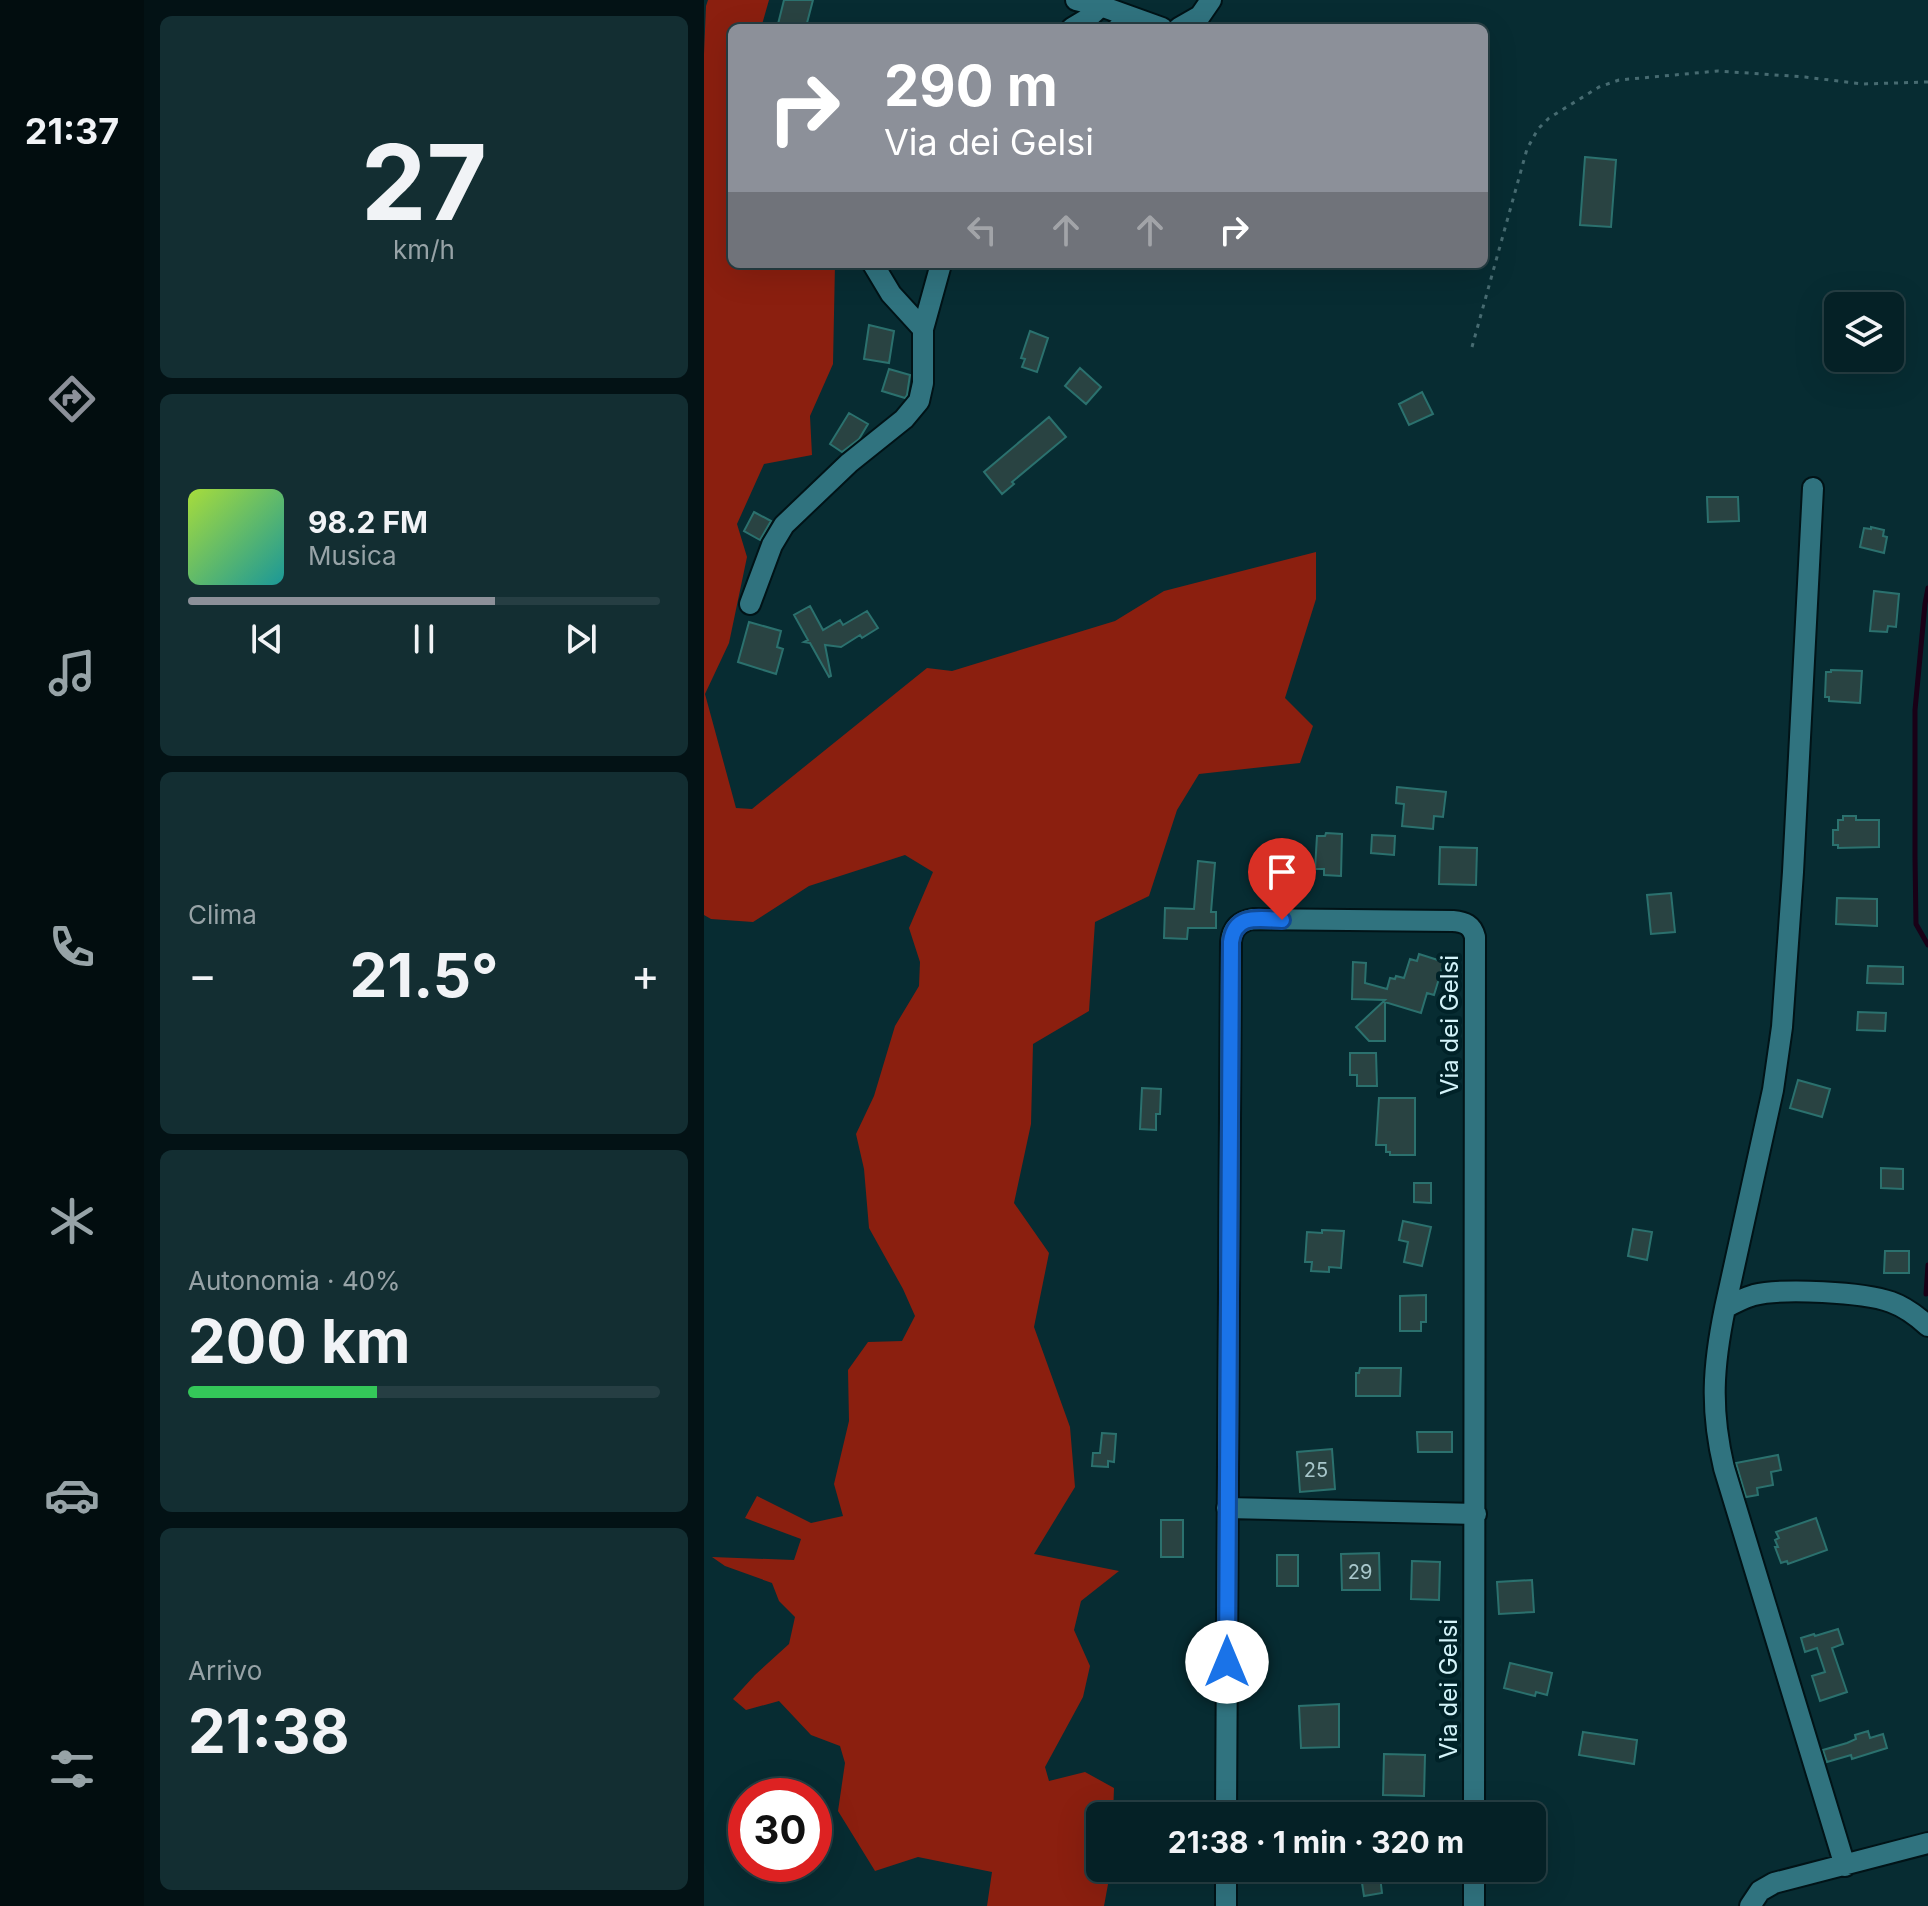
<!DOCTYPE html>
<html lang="it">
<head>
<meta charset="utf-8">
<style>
  :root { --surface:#052126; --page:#132e32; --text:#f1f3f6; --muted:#97a3a7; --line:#263e43; --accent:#8c9099 }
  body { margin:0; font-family:Inter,sans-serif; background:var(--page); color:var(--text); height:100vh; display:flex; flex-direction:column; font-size:30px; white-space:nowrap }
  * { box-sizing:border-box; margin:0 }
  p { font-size:26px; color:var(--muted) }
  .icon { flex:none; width:44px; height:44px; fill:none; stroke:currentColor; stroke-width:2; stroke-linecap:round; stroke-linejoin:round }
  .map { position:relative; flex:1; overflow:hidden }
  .drawer { display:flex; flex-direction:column; gap:16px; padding:16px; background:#031215; width:560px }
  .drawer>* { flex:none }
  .top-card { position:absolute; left:24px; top:24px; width:760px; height:244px; border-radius:12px; box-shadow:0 8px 32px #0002,0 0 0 2px var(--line); background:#8c9099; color:#fff; overflow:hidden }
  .controls { position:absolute; left:1120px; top:292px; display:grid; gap:16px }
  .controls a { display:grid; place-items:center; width:80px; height:80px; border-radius:12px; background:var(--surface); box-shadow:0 8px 32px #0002,0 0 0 2px var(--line); font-size:40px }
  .speed { position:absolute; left:24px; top:1778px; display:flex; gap:16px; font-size:40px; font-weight:700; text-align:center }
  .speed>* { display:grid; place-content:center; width:104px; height:104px; border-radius:50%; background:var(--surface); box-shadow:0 8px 32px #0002,0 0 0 2px var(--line); line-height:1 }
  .speed .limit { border:12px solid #d22; background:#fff; color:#111 }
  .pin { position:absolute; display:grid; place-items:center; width:68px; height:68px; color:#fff; margin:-82px -34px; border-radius:50% 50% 50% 0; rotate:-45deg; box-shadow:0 0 8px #0007 }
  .pin .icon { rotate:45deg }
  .me { position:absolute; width:88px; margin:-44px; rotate:0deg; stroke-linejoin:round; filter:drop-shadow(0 0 6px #0008) }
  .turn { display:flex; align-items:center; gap:28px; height:168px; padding:0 24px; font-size:36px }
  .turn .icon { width:104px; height:104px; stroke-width:2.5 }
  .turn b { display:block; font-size:56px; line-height:68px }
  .lanes { display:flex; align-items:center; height:76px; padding:0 24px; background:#0003; justify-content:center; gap:40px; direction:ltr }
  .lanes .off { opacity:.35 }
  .big { font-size:60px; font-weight:700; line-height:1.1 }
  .drawer .tile { flex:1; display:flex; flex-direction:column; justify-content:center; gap:12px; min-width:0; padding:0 28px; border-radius:12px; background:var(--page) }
  .drawer .dial { align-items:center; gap:0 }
  .dial b { font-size:104px; line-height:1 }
  .song { display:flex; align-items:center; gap:24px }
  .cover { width:96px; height:96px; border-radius:12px; background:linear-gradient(135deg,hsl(80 70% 55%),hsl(180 70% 35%)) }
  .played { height:8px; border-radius:4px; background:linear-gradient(90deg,var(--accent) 65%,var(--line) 65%) }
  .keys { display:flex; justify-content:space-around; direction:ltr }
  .heat { display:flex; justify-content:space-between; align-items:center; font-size:44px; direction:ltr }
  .charge { height:12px; border-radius:6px; background:linear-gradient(90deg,#34c759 40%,var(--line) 0) }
  .trip { position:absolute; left:382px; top:1802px; width:460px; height:80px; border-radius:12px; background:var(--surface); box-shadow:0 8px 32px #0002,0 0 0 2px var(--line); font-weight:700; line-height:80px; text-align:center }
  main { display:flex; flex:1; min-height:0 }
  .tabs { display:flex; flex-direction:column; width:144px; justify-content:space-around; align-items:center; background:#020d0f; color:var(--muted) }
  .tabs .icon { width:56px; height:56px }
  .tabs .on { color:var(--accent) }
  .tabs b { font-size:36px; color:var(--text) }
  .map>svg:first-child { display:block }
  .green { fill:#8b1f0f }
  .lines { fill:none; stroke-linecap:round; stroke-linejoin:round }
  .stream { stroke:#190117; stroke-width:5 }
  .building { fill:#294342; stroke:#2b716e; stroke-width:2 }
  .minor-casing { stroke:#011317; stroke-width:24 }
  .path { stroke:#476b71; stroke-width:3; stroke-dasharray:4 6; stroke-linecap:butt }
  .minor { stroke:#30737f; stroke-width:20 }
  .route-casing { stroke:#114b97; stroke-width:20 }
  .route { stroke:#1a73e8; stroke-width:14 }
  .labels { text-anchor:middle; stroke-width:8; stroke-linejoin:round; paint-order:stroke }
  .number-label { font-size:20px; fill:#a8c7cb }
  .street-label { font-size:24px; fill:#d3f3f9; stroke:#002228 }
</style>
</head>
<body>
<main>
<nav class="tabs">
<b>21:37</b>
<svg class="icon on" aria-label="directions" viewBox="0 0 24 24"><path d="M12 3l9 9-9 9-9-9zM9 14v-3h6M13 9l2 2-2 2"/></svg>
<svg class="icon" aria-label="music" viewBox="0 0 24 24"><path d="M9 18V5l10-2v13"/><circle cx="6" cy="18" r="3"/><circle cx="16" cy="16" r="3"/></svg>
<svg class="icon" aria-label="phone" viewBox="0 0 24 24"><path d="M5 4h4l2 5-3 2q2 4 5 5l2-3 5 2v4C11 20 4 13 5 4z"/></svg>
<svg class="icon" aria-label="climate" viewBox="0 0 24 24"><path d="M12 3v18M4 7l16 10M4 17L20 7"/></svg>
<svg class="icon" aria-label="car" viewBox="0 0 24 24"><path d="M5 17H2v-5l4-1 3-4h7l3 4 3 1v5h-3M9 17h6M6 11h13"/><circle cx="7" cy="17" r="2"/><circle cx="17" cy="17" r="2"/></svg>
<svg class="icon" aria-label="filters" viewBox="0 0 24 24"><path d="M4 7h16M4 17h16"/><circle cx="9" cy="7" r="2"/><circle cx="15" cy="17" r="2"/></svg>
</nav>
<section class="drawer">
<div class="tile dial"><b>27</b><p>km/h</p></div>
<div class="tile">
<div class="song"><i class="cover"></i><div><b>98.2 FM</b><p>Musica</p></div></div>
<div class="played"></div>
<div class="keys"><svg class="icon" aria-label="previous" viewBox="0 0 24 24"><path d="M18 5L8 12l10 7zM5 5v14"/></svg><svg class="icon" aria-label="pause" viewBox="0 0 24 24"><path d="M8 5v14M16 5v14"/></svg><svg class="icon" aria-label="next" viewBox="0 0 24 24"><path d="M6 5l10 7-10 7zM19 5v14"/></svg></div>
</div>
<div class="tile"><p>Clima</p>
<div class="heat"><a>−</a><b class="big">21.5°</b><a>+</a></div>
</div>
<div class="tile"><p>Autonomia · 40%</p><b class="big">200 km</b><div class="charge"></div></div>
<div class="tile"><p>Arrivo</p><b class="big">21:38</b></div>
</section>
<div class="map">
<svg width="1224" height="1906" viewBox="0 0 1224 1906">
  <rect width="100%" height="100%" fill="#072c32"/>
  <path class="green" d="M4 0H65L57 28H28V264H131L129 364 106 416 108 455 60 464 33 524 43 557 25 643 1 694 32 808 48 809 223 668 248 671 411 621 460 591 612 552V599L581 698 609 726 596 763 495 774 473 810 445 896 391 922 385 1011 329 1044 327 1124 310 1203 345 1253 330 1327 366 1427 371 1487 330 1554 415 1571 377 1601 370 1630 386 1666 379 1697 341 1767 345 1781 381 1772 410 1788 409 1816H396V1868H407L400 1906H283L288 1872 214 1857 171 1871 134 1811 141 1763 136 1746 107 1735 75 1701 42 1710 29 1699 51 1675 85 1644 91 1617 75 1601 68 1583 21 1566 8 1557 90 1560 97 1539 41 1518 53 1496 107 1523 139 1516 130 1484 145 1421 144 1370 164 1342 198 1341 211 1316 199 1289 165 1228 160 1169 152 1134 170 1096 191 1026 215 986 216 962 205 928 229 872 201 855 105 886 49 922 7 919 0 915V54L2 6Z"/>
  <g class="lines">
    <path class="stream" d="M1224 588 1221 604 1211 710V857L1212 924 1224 945
      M1222 1294 1224 1265"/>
  </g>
  <path class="building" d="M80 0H109L103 23 96 28H73Z
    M881 157 912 160 907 227 876 225Z
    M165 325 190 331 185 363 160 359Z
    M326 331 344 338 333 372 318 367 321 359 317 358Z
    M376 368 397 387 382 404 361 386Z
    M185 369 206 375 203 395 201 398 178 391Z
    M718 392 729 414 705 425 695 404Z
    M145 413 164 424 155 439 138 452 126 444Z
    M345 417 362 437 308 482 310 484 298 494 280 472Z
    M1003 497H1034L1035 521 1004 522Z
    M50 512 67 521 56 540 40 531Z
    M1167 527 1180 530 1179 536 1183 537 1180 553 1156 547 1160 528 1167 529Z
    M1170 591 1195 594 1192 627 1184 626 1183 632 1166 631Z
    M106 606 119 630 136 620 139 625 163 611 174 628 158 638 156 635 137 647 121 645 127 676 125 677 106 643 100 642 104 640 90 615Z
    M45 622 77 631 73 647 79 649 72 674 34 662Z
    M1127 670 1158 671 1156 703 1125 701V697H1121L1122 672H1127Z
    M693 787 742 792 739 817 730 816 729 829 698 826 700 804 692 803Z
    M1139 816H1152V820H1175V847L1134 848V845H1129V830H1134V820H1139Z
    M622 833 638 834 637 876 620 875V869H611L613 836H621Z
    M668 835 691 836 690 855 667 853Z
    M736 847 773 848 772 885 735 884Z
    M494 861 511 863 507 912H512V928H484L483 939 460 938 461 908 490 909Z
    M967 893 971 932 947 934 943 895Z
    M1133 898 1173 899V926L1132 924Z
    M715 954 740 962 730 995 723 993 717 1013 681 1002V1041H665L652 1027 681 1000 648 999 649 962 662 963 661 983 683 989 686 978 691 979 692 976 700 978 706 959 713 961Z
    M1164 966 1199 967V984L1163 983Z
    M1154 1012 1182 1013 1181 1031 1153 1030Z
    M646 1053H672L673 1086H653V1075H646Z
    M1094 1080 1126 1089 1118 1117 1086 1108Z
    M438 1088 457 1089 456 1114H452V1130L436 1129Z
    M675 1098H711V1155H686V1152H682V1145H672Z
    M1177 1168 1199 1169V1189L1177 1188Z
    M710 1183H727V1203L710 1202Z
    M699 1221 727 1227 718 1266 700 1262 704 1242 695 1240Z
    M929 1229 948 1232 943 1260 924 1256Z
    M618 1230 640 1231 637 1268 625 1267V1272L607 1271 608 1262H601L603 1232 618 1233Z
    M1181 1251H1205V1273H1180Z
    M722 1295V1322H717V1331H696V1296Z
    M656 1368H697L696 1396H652V1373H655Z
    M713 1432H748V1452H714Z
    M398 1433 412 1434 410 1462 404 1461V1467L388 1466 389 1453H396Z
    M628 1449 631 1489 596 1492 593 1452Z
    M1074 1455 1077 1470 1067 1472 1069 1485 1053 1488 1054 1495 1042 1497 1032 1463Z
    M1112 1518 1123 1550 1084 1564 1083 1561 1077 1563 1071 1547H1074L1071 1540 1075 1538 1072 1532Z
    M457 1520H479V1557H457Z
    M675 1553 676 1590H638L637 1554Z
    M573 1555H594V1586H573Z
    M708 1561 736 1562 735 1600 707 1599Z
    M828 1580 830 1612 795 1614 793 1582Z
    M1134 1629 1139 1644 1128 1648 1143 1692 1116 1701 1108 1676 1121 1672 1113 1648 1101 1652 1097 1638 1110 1634 1111 1636Z
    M806 1663 848 1673 843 1695 832 1692 831 1696 800 1688Z
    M635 1704V1747L597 1748 595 1706Z
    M1164 1731 1166 1738 1179 1734 1183 1748 1148 1759 1147 1755 1123 1762 1119 1750 1143 1743 1152 1739 1151 1735Z
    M879 1732 933 1740 930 1764 875 1755Z
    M680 1754 721 1755 720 1796 679 1795Z
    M456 1801V1814L430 1815 429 1802Z
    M675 1868 678 1893 660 1896 656 1870Z"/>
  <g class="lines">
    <g class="minor-casing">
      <path id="minor" d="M372 0 397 6 458 28
        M368 28 383 19 397 6
        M414 28H415
        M475 28 496 16 507 0
        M169 264 187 294 219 329
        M46 604 68 545 80 525 145 463 200 419 215 401 219 383V329L237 264
        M1021 1308 1069 1090 1078 1027 1089 872 1109 488
        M523 1508 772 1514
        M522 1816 527 942C528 928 536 921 549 919L749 921C761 922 768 925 771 937L770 1816
        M1141 1866 1020 1468C1006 1409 1009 1366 1021 1308 1030 1303 1040 1298 1050 1295 1079 1288 1159 1292 1187 1302 1201 1307 1213 1316 1224 1326
        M522 1906V1868
        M770 1906V1868
        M1046 1906 1056 1891 1070 1883 1224 1843"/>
    </g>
    <path class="path" d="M768 347 823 149 834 129 845 118 895 87 915 80 1014 71 1101 77 1158 84 1224 82"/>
    <use href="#minor" class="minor"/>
  </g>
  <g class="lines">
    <g class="route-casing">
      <path id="route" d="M523 1662 527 942C531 913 555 919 578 920"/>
    </g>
    <use href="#route" class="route"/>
  </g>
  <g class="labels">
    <g class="number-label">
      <text x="612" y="1477">25</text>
      <text x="656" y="1579">29</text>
    </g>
    <g class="street-label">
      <text transform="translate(746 1025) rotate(-90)" y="8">Via dei Gelsi</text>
      <text transform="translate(745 1689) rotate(-90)" y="8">Via dei Gelsi</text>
    </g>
  </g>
</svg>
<div class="controls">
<a><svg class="icon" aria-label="layers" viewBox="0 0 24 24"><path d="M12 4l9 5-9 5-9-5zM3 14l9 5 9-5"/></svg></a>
</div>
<div class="speed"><div class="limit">30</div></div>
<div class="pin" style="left:578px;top:920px;background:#d93025"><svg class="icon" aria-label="arrive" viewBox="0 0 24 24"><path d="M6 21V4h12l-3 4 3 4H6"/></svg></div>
<svg class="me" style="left:523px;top:1662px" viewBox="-20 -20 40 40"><circle r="19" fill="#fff"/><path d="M0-13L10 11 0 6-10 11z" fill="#1a73e8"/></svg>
<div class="trip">21:38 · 1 min · 320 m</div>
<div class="top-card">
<div class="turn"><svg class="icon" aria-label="right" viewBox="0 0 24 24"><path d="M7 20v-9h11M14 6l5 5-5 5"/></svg><div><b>290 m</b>Via dei Gelsi</div></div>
<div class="lanes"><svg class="icon off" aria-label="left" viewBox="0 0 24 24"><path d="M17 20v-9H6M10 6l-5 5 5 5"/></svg><svg class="icon off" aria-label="ahead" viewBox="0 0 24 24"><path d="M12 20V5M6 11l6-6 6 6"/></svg><svg class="icon off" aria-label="ahead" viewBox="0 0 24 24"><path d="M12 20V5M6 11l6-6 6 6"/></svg><svg class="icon" aria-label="right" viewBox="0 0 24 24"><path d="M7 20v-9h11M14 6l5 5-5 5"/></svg></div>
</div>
</div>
</main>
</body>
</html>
